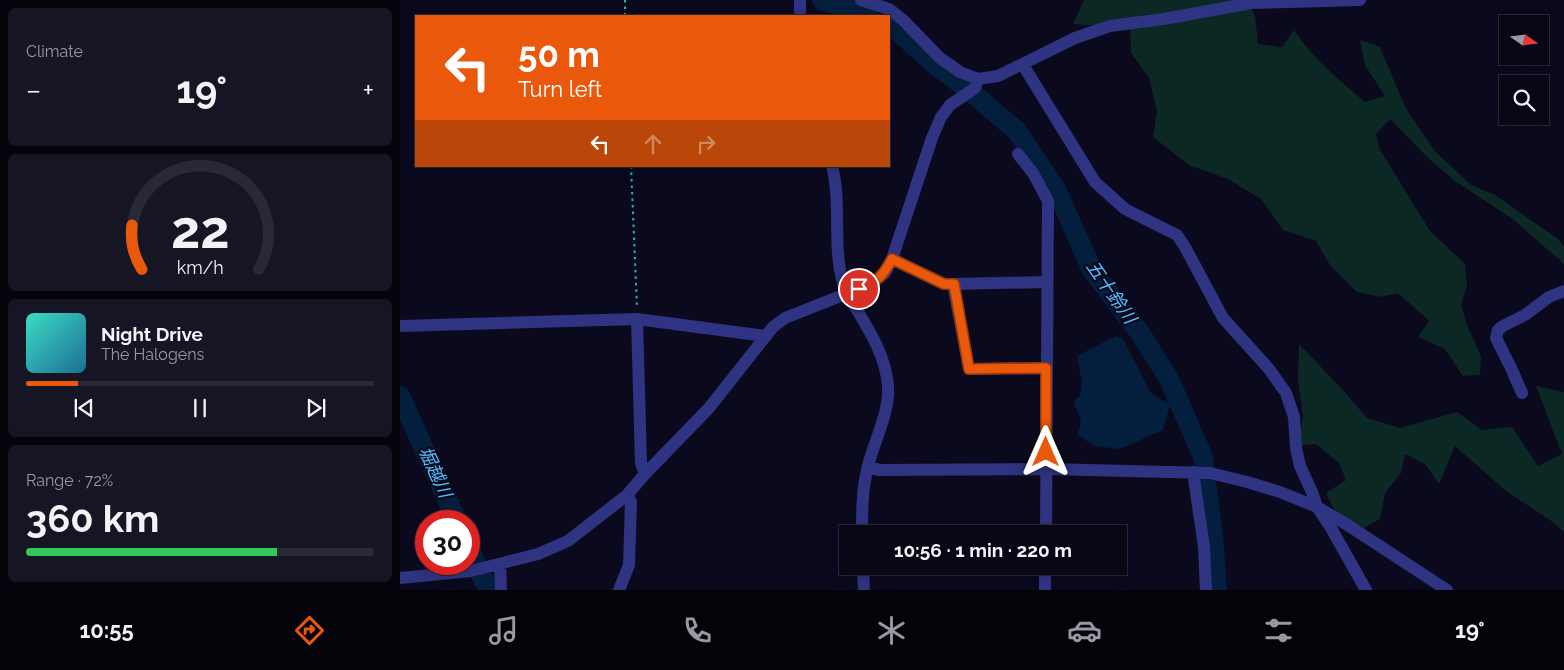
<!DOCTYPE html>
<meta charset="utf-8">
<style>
body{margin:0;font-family:Raleway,"Noto Sans JP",sans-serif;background:#161523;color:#f1f3f6;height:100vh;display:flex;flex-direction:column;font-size:19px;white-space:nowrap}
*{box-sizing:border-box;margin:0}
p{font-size:16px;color:#9899a1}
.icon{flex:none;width:28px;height:28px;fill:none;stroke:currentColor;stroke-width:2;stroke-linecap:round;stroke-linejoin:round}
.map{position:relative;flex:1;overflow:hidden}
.panel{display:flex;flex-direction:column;gap:8px;padding:8px;background:#04040c;width:400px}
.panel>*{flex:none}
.banner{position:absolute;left:15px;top:15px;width:475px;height:152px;border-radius:0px;box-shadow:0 2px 12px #0003,0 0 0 1px #292835;background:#ea580c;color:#fff;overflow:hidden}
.needle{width:32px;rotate:104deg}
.buttons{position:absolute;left:1099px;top:15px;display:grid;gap:10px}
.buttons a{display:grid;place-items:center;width:50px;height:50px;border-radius:0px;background:#080716;box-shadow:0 2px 12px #0003,0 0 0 1px #292835;font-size:25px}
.speed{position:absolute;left:15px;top:510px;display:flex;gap:10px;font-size:25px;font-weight:700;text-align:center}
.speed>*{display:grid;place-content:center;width:65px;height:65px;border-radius:50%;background:#080716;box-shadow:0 2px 12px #0003,0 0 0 1px #292835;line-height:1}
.speed .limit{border:8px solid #d22;background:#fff;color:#111}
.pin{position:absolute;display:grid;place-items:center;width:42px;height:42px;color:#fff;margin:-21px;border:2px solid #fff;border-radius:50%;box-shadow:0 1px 5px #0007}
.me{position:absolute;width:55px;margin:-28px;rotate:0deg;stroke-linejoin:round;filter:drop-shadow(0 0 4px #0008)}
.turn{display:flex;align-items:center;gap:18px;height:105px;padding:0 20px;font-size:22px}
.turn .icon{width:65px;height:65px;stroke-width:2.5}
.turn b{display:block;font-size:35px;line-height:42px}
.lanes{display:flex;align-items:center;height:48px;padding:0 20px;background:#0003;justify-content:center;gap:25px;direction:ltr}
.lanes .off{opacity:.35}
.big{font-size:38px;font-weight:700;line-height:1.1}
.panel .card{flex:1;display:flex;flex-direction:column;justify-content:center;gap:8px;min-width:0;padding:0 18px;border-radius:8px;background:#161523}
.panel .dial{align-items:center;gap:0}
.dial svg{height:130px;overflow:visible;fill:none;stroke:#292835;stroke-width:7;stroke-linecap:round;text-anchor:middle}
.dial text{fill:#f1f3f6;stroke:none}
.song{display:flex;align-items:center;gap:15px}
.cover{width:60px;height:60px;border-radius:8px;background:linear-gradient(135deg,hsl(170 70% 55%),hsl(200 70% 35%))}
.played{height:5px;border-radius:2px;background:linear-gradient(90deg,#ea580c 15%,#292835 15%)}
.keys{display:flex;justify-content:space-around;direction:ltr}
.heat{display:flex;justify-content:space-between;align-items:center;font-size:28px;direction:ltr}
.charge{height:8px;border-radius:4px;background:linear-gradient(90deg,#34c759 72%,#292835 0)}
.trip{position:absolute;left:439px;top:525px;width:288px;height:50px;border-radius:0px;background:#080716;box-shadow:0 2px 12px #0003,0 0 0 1px #292835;font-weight:700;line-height:50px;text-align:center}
.tab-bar{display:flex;height:80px;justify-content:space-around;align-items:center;background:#030309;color:#9899a1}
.tab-bar .icon{width:35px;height:35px}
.tab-bar .selected{color:#ea580c}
.tab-bar b{font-size:22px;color:#f1f3f6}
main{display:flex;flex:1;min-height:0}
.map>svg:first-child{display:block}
</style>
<main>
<section class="panel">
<div class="card"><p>Climate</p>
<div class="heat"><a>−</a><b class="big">19°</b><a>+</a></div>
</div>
<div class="card dial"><svg viewBox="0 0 100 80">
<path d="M14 69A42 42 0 1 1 86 69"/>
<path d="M14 69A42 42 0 0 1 8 42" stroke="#ea580c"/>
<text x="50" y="56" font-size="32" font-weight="700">22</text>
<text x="50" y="72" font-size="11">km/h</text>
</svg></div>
<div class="card">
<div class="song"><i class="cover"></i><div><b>Night Drive</b><p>The Halogens</p></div></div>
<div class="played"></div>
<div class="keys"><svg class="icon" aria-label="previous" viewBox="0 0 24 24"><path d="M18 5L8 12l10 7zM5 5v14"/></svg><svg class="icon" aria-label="pause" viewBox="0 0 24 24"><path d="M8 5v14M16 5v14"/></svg><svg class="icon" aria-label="next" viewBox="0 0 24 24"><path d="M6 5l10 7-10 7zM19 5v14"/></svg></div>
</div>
<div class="card"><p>Range · 72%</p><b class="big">360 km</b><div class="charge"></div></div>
</section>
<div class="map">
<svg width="1164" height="590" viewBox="0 0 1164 590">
<rect width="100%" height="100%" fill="#0b091e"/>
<path fill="#0c2824" d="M684,0H847L855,16L858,44L882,47L894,30C913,59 939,80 965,102L985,96L965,65L960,40L980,47L1006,109L1035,151L1071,185L1095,195L1158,239L1164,246V264L1114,220L1055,181L1027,157L990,119L976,134L979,148L1030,231L1065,264L1067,286L1061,305L1067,325L1081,356L1080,375L1063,376L1045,349L1018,337L1029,321L998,293L981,297L957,292L930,265L916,241L883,230L861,199L828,179L789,165L753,137L757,111L749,78L731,53L730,23L702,26L673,24Z
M899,344L941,388L967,418L1000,428L1057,412L1082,430L1112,427L1138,466L1162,454L1136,386L1164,392V532L1150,520L1106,491L1055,446L1039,484L1025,464L1005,454L1001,473L985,493L980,519L964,528L936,513L926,493L946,480L939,463L916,444L898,446L903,417L898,379Z"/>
<path fill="#041e3d" d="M716,336L723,339L751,393L770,405L763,430L720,449L694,446L677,434C684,422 680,416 674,405L676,399L680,396L682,382L677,356Z"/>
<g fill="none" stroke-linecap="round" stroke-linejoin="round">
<path stroke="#041e3d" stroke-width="20" d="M422,0L469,16
M489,25L494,28L538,67L566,88L617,131L657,191L692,270L740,333L769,379L803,457L813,537L817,590
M0,396L57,521
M69,547L76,564
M80,573L89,590"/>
<path stroke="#20b9a1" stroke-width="2" stroke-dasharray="2.5 4" stroke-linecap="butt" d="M225,0V16
M231,166L237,307"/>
<path stroke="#2f3482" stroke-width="12" d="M461,0L489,9L503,20L540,58L560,72L578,79L598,76L675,38L710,26L764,19L851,3L960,0
M400,16V0
M623,65L695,182L725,209L777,235L785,247L823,318L869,369L886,393L894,417L896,448L900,466L912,492L917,507L931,528L966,590
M618,154L633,173L648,201L646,534
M432,166C442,204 432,245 443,283C446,293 451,301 457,310C471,333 486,358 488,386C490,411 474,442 468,466C462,489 462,511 462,534
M492,259L544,284H553
M237,319L241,463L245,474
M0,326L237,319L365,336
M646,368L569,369L553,284L647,282
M1122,393L1112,370L1096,338L1098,330L1103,326L1125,315L1149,297L1164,291
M468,466L479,470L646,469L810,473L847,482L880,492L917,507L946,524L1047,590
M793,472L804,547L806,590
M100,564L101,590
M463,566L464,590
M0,578L71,571L138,554L168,541L227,495L245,474L309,408L373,327L385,318L471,284L485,273L492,259L532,138L541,117L550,105L575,88L578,79
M219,590L229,565L231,502L227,495
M645,590V566"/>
</g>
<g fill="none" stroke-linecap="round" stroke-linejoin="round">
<g stroke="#983908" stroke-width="12">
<path id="route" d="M459,289C477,282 483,276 492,259L544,284H554L569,369L646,368V452"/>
</g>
<use href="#route" stroke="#ea580c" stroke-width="9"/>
</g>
<g text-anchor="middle" stroke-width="5" stroke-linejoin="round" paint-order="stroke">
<g font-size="18" font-style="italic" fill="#54c1ff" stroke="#0b091e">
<text transform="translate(711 292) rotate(55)" y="6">五十鈴川</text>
<text transform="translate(35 472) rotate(65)" y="6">堀越川</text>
</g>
</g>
</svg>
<div class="buttons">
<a><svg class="needle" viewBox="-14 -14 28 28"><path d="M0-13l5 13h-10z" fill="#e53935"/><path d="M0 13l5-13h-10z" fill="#9899a1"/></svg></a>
<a><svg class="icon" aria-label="search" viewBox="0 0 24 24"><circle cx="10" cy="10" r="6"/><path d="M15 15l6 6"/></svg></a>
</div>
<div class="speed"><div class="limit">30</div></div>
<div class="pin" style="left:459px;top:289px;background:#d93025"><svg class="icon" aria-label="arrive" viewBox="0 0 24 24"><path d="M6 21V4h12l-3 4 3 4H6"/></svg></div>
<svg class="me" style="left:646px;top:452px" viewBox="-20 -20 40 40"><path d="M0-17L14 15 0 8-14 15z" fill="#ea580c" stroke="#fff" stroke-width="4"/></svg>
<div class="trip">10:56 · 1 min · 220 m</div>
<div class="banner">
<div class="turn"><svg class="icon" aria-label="left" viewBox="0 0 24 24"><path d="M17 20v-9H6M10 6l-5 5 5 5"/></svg><div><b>50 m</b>Turn left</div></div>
<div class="lanes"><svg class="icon" aria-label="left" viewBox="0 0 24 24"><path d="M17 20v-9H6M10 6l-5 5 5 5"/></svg><svg class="icon off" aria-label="ahead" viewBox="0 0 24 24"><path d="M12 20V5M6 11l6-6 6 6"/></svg><svg class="icon off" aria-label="right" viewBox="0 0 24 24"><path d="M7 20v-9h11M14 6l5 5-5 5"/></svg></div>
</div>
</div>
</main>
<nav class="tab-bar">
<b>10:55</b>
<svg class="icon selected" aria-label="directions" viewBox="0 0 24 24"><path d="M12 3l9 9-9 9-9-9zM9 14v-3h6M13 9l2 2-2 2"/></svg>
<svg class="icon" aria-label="music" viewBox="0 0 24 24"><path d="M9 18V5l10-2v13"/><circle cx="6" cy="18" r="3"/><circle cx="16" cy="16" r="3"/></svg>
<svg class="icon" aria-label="phone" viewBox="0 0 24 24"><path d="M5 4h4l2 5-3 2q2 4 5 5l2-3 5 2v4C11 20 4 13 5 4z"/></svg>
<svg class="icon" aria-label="climate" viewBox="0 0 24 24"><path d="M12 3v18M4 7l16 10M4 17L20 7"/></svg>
<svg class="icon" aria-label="car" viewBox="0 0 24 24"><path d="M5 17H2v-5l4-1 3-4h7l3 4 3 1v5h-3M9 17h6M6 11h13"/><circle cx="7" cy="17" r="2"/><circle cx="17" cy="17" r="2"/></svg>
<svg class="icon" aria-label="filters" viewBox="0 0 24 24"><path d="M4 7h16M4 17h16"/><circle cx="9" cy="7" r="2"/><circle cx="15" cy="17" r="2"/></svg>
<b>19°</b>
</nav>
